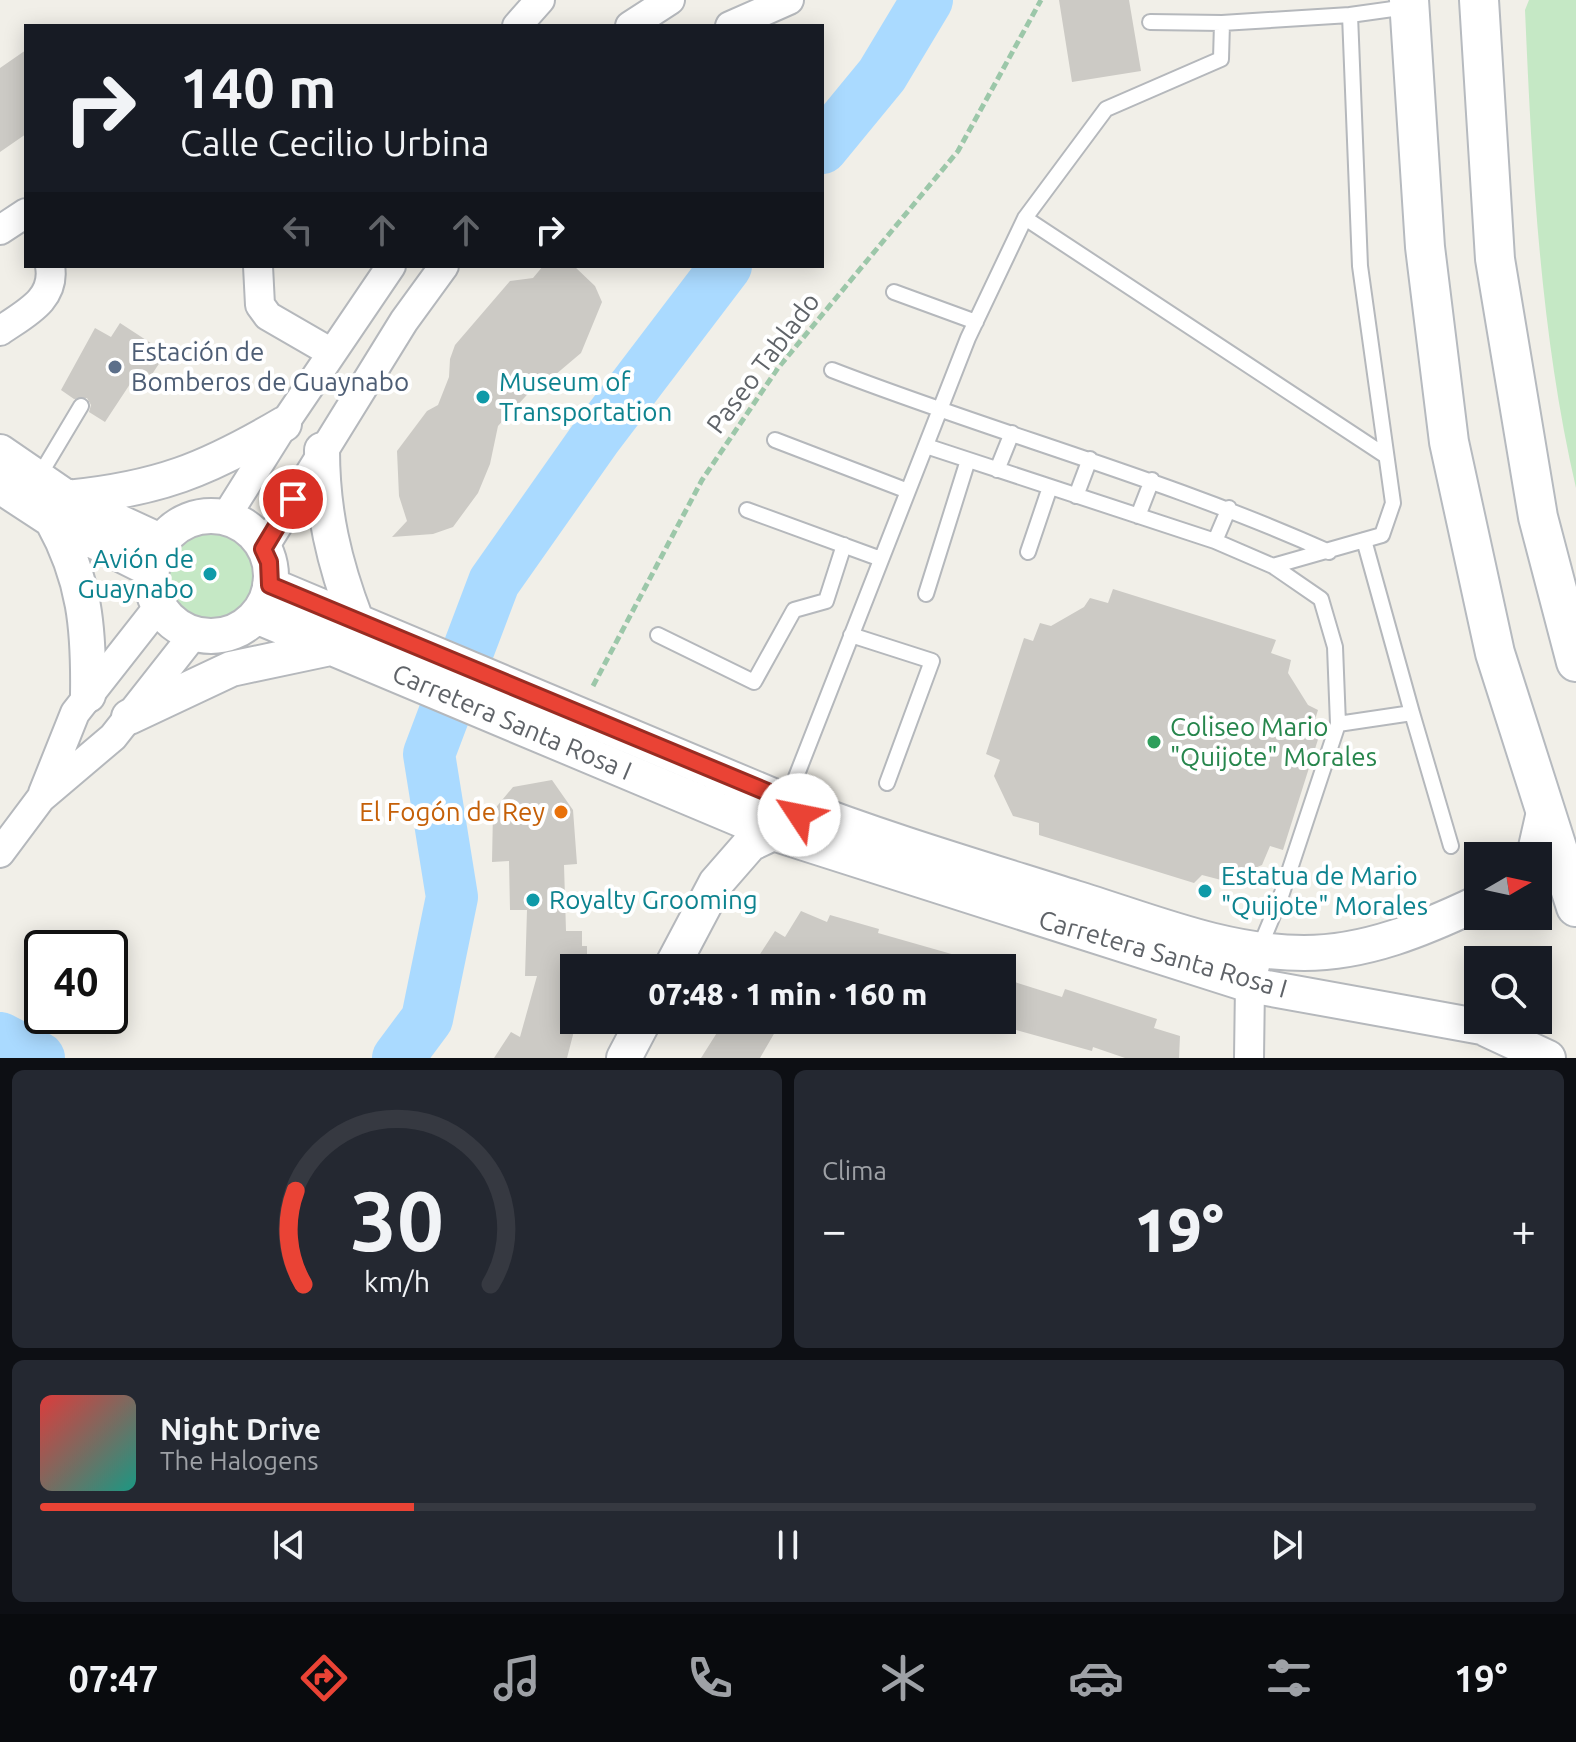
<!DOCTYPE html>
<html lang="es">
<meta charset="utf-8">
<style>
body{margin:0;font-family:Ubuntu,sans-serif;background:#242831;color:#f1f3f6;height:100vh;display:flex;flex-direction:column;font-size:30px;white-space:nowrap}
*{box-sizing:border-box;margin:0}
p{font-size:26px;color:#9ea1a6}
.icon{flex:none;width:44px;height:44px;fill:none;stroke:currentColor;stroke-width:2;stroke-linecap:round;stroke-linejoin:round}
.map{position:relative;height:1058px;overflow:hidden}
.sheet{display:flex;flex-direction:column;gap:12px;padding:12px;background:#0d0f14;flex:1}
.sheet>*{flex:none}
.top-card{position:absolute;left:24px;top:24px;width:800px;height:244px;border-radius:0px;box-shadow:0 4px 20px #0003;background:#171b24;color:#f1f3f6;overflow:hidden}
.needle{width:52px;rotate:81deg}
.fabs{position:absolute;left:1464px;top:842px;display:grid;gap:16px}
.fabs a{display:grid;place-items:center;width:88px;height:88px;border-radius:0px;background:#171b24;box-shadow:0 4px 20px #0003;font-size:40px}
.speed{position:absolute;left:24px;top:930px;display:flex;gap:16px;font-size:40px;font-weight:700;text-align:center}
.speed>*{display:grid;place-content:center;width:104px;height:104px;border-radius:50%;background:#171b24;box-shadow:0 4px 20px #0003;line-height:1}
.speed .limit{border:4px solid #111;border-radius:12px;background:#fff;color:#111}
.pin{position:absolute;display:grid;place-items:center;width:68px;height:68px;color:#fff;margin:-34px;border:4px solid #fff;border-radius:50%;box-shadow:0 2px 8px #0007}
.me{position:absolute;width:88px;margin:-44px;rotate:304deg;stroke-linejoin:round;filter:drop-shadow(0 0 6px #0008)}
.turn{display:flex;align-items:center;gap:28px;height:168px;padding:0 24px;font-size:36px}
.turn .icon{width:104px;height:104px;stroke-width:2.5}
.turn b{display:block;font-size:56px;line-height:68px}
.lanes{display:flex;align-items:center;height:76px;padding:0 24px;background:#0003;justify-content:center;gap:40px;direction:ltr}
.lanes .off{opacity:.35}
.big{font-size:60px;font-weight:800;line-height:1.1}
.sheet .tile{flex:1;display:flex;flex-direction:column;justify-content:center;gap:12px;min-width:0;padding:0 28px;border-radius:12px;background:#242831}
.sheet .dial{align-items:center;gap:0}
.dial svg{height:208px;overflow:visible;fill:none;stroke:#363941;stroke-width:7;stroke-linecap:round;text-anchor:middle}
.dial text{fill:#f1f3f6;stroke:none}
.song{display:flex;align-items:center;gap:24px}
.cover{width:96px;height:96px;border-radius:12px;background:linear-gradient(135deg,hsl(0 70% 55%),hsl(170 70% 35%))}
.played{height:8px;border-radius:4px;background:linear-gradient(90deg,#ea4335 25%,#363941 25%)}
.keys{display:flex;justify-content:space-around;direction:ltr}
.heat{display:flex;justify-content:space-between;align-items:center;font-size:44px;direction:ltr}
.sheet .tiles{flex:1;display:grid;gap:12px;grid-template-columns:1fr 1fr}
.tile:last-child{grid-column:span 2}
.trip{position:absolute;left:560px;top:954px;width:456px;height:80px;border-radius:0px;background:#171b24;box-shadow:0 4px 20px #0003;font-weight:800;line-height:80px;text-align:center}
.tabs{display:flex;height:128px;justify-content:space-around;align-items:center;background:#090b0e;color:#9ea1a6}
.tabs .icon{width:56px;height:56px}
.tabs .current{color:#ea4335}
.tabs b{font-size:36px;color:#f1f3f6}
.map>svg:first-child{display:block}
</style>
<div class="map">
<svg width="1576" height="1058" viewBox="0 0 1576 1058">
<rect width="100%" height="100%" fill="#f1efe8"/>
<path fill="#c5e8c5" d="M1529,0H1576V488C1540,332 1532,170 1525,10Z
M157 577a53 53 0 1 1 106 0a53 53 0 1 1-106 0Z"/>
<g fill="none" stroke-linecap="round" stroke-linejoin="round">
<path stroke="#aadaff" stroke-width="52" d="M822,148L882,75L927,0
M0,1038L39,1058
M398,1058L427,1019L452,897L429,754L494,582L596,437L726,266"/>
</g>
<path fill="#cccac5" d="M1059,0H1129L1141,71L1072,82Z
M26,50V134L0,152V68Z
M543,266H574L595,286L602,302L581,353L555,375L538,383L498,426L490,464L478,493L453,527L433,534L392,537L407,521L399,496L397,451L427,411L438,405L449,377L450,359L455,345L510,281L533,278Z
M120,323L166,353L143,388L132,381L105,422L89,412L91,405L87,398L74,399L61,390L95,328L111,337Z
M1113,589L1276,640L1271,653L1291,660L1288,673L1308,705L1318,710L1313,726L1321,730L1283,850L1270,846L1262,865L1225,881L1202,875L1194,883L1039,835V823L1013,816L994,776L1000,760L986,754L1024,638L1033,641L1040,623L1051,626L1084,607L1090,598L1108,603Z
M552,780L573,810L577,864L564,865L566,931H582V946H587V968H574V1031L567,1058H494L511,1032L520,1037L537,976H525L527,910H510L509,861L492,862L493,811L513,787Z
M801,911L827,922L830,915L879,929L878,933L983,963L982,968H751L775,931L785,937Z
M1002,978L1062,997L1065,989L1157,1019L1154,1028L1180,1036L1179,1058H1125L1093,1047L1092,1051L1002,1026Z
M725,1020H782L760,1058H701Z"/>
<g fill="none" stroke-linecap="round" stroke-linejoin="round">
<g stroke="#b5b8bc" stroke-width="18">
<path id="service" d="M1150,22L1222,23
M1025,218L1386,456
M894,292L976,322
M832,370C997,434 1167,479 1329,552
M775,440L908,491
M926,446L1215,541L1273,566L1321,599L1335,647L1338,724L1281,896L1259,949
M997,470L1012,433
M38,478L81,406
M1076,496L1090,459
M747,510L881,559
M1138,516L1152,480
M1364,540L1412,713
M1215,541L1229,508
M1028,552L1050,487
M1273,566L1382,535L1393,503L1360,266L1350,15L1407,7
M926,594L968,460
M658,635L754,682L794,610L826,601L844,545
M851,635L932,661L887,783
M1338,724L1412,713L1451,846
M787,800L968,338L1025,218L1106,109L1221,59L1222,23L1350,15"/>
</g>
<g stroke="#b5b8bc" stroke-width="32">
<path id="minor" d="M517,26L540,0
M630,26L670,0
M730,26L789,0
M0,230L26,213
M258,266L260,305L268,316L332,353
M0,331C24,314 56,300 50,266
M225,518L284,424L391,266
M263,549L404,321L444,266
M43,793L75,713L159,606
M0,853L41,798L113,737L194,634
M1249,1058L1250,985L1259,950"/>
</g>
<g stroke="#b5b8bc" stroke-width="38">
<path id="tertiary" d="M322,450C322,511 334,563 356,620
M0,452L67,498L162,542
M0,486L52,520L152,570
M67,498C158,489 206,470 284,424
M151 576a60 60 0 1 1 120 0a60 60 0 1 1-120 0Z
M52,520C85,579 89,629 88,695
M270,585L780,799
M256,616L773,833L1250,985L1482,1027L1548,1058
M129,717L231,669L330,648
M792,804C885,840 980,868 1075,898C1150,921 1225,953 1304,953C1366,953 1423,929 1478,903
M1534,856L1544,812
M671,968L716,883L750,844L773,833
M624,1058L644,1020"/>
</g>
<g stroke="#b6babf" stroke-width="42">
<path id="secondary" d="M1409,0L1425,247L1449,442L1495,653L1576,907
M1479,0L1495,259L1538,517L1576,662"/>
</g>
<path stroke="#9cc7a9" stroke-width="5" stroke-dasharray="8 4" stroke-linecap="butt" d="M593,686L702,480L778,368L958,151L1041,0"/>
<use href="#service" stroke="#fff" stroke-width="14"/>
<use href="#minor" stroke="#fff" stroke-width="28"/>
<use href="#tertiary" stroke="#fff" stroke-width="34"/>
<use href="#secondary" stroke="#fff" stroke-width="38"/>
</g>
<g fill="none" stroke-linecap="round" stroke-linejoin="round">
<g stroke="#982c22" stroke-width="20">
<path id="route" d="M293,499L263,549L269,562L270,585L789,801L799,815"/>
</g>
<use href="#route" stroke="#ea4335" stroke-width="14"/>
</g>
<circle fill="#5c6f8a" stroke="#fff" stroke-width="3" cx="115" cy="367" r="8"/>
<g fill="#0f9aa8" stroke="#fff" stroke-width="3">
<circle cx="483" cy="397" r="8"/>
<circle cx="210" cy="574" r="8"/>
<circle cx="1205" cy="891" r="8"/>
<circle cx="533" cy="900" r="8"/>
</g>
<circle fill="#2e9e5b" stroke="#fff" stroke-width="3" cx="1154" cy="742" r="8"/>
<circle fill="#e8710a" stroke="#fff" stroke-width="3" cx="561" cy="812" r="8"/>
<g text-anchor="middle" stroke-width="8" stroke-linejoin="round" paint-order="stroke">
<g font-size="26" fill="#4e5e75" stroke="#fff" text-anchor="start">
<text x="131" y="361">Estación de<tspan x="131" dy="30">Bomberos de Guaynabo</tspan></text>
</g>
<g font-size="26" fill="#5f6368" stroke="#fff">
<text transform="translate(763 363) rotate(-53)" y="9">Paseo Tablado</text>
<text transform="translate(512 722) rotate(23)" y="9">Carretera Santa Rosa I</text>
<text transform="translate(1163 954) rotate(16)" y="9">Carretera Santa Rosa I</text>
</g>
<g font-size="26" fill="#0d838f" stroke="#fff" text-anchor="start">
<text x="499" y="391">Museum of<tspan x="499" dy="30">Transportation</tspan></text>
<text x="194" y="568" text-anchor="end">Avión de<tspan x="194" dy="30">Guaynabo</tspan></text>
<text x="1221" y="885">Estatua de Mario<tspan x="1221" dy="30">"Quijote" Morales</tspan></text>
<text x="549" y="909">Royalty Grooming</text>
</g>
<g font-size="26" fill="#27864d" stroke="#fff" text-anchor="start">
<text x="1170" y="736">Coliseo Mario<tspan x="1170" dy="30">"Quijote" Morales</tspan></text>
</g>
<g font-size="26" fill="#c56008" stroke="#fff" text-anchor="end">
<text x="545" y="821">El Fogón de Rey</text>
</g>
</g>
</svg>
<div class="fabs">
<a><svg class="needle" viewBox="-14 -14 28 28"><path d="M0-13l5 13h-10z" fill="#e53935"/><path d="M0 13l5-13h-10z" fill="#9ea1a6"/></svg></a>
<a><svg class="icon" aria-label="search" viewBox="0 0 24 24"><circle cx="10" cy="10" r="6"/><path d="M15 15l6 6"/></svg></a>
</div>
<div class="speed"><div class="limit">40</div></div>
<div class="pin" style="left:293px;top:499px;background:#d93025"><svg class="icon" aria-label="arrive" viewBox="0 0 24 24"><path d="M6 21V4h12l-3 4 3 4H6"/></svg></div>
<svg class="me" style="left:799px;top:815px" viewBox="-20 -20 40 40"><circle r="19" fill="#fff"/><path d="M0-13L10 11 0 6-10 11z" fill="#ea4335"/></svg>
<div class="trip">07:48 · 1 min · 160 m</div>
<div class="top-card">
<div class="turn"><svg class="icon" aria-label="right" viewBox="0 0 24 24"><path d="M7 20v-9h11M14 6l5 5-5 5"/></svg><div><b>140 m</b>Calle Cecilio Urbina</div></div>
<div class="lanes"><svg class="icon off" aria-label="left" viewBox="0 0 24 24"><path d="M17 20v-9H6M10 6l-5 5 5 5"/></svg><svg class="icon off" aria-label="ahead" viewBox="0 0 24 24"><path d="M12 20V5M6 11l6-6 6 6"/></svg><svg class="icon off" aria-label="ahead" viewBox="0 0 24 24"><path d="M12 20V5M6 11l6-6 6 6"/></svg><svg class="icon" aria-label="right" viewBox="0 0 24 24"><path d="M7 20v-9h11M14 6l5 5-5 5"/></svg></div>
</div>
</div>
<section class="sheet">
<div class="tiles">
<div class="tile dial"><svg viewBox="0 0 100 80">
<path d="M14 69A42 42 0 1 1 86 69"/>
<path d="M14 69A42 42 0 0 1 11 33" stroke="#ea4335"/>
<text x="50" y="56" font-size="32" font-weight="700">30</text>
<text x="50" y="72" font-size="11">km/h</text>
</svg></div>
<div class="tile"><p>Clima</p>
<div class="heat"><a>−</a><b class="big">19°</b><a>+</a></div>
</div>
<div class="tile">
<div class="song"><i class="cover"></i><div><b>Night Drive</b><p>The Halogens</p></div></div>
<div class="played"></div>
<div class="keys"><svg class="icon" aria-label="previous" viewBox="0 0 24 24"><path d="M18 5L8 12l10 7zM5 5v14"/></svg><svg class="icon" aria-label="pause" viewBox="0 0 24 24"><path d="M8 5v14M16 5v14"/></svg><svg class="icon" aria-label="next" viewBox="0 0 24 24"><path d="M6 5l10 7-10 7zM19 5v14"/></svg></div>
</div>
</div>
</section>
<nav class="tabs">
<b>07:47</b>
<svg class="icon current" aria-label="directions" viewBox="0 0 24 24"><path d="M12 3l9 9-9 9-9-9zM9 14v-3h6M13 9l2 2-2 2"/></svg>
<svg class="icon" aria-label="music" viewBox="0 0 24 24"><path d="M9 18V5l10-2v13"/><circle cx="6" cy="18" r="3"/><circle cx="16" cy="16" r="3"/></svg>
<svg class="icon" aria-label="phone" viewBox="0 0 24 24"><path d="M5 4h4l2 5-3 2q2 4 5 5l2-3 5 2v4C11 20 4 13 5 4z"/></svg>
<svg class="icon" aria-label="climate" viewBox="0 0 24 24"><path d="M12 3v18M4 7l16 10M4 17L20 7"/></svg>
<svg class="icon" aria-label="car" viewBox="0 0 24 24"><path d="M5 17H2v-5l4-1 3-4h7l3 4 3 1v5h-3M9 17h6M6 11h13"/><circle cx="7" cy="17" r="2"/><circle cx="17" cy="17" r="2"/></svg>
<svg class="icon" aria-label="filters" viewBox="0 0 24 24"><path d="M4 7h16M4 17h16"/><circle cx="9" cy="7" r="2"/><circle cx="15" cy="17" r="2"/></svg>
<b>19°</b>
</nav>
